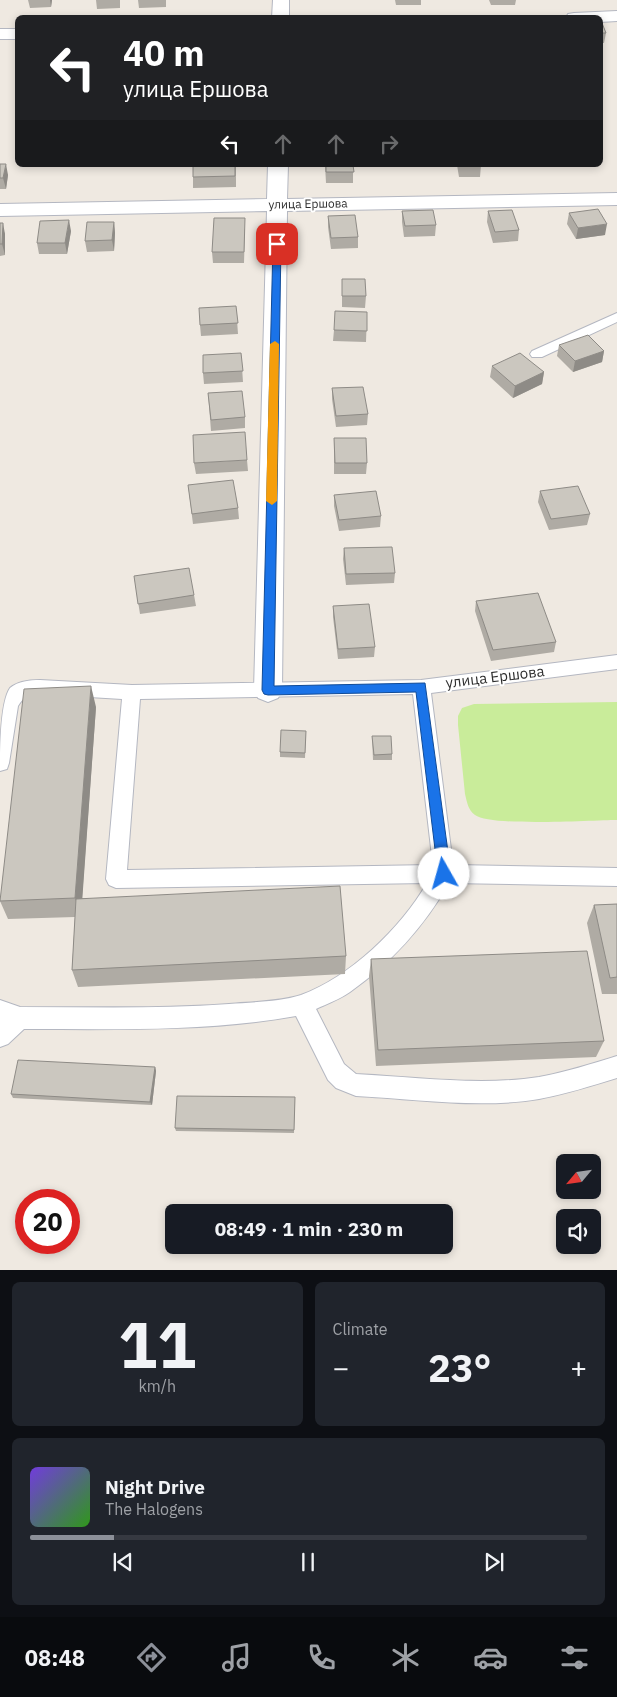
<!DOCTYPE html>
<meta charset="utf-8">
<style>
body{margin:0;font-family:"IBM Plex Sans",sans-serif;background:#20242c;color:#f1f3f6;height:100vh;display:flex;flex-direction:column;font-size:19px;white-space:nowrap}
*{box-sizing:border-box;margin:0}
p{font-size:16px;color:#9ea1a6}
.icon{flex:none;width:28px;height:28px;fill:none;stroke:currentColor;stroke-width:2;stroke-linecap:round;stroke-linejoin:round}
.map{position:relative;height:1270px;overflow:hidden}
.sheet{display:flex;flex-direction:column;gap:12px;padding:12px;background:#0d0f14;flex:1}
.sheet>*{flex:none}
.banner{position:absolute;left:15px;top:15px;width:588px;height:152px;border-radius:8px;box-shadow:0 2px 8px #0003;background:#202124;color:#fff;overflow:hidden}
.needle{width:32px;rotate:241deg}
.fabs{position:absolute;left:556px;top:1154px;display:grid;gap:10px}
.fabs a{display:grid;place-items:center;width:45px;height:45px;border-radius:8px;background:#171b24;box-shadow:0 2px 8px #0003;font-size:25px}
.speed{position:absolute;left:15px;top:1189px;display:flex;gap:10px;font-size:25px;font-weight:700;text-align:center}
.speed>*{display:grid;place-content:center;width:65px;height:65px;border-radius:50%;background:#171b24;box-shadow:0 2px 8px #0003;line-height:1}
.speed .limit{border:8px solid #d22;background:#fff;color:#111}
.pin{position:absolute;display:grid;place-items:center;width:42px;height:42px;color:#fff;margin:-21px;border-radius:10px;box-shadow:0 2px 8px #0006}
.me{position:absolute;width:55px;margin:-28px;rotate:353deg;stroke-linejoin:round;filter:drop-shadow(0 0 4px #0008)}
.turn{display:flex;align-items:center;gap:18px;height:105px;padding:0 25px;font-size:22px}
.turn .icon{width:65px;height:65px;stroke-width:2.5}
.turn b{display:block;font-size:35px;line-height:42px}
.lanes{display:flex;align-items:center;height:48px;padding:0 25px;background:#0003;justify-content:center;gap:25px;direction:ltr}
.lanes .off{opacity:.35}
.big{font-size:38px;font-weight:700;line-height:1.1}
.sheet .widget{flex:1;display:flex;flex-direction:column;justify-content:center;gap:8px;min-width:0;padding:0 18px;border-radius:8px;background:#20242c}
.sheet .dial{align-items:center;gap:0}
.dial b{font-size:65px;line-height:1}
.song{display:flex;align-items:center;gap:15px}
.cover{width:60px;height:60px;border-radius:8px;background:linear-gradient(135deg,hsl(260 70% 55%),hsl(110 70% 35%))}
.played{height:5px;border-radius:2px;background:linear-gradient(90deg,#8c9099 15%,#363941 15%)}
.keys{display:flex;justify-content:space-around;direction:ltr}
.heat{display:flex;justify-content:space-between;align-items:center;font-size:28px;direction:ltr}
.sheet .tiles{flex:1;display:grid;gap:12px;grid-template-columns:1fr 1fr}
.widget:last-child{grid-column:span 2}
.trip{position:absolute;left:165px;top:1204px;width:288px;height:50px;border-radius:8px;background:#171b24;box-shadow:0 2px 8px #0003;font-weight:700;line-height:50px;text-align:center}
.dock{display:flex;height:80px;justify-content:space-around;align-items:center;background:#090b0e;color:#9ea1a6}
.dock .icon{width:35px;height:35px}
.dock .selected{color:#8c9099}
.dock b{font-size:22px;color:#f1f3f6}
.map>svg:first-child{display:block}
</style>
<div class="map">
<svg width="617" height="1270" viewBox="0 0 617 1270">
<rect width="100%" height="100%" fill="#efe9e1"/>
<path fill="#c9ec9a" d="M617,702V820C592,820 491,827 475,815C468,810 467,802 465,794L458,725V716L462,708L474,704Z"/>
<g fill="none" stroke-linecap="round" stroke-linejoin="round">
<g stroke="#b4b7c1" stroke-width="2">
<path id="lane" d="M617,313V322L542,357H532L530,354L532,351Z
M617,655V669L431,693L453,865L617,868V886L449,883C423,928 392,962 350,992C340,999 327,1004 316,1009L344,1064L356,1074C416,1077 480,1086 539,1077C566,1072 591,1064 617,1056V1078C591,1086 566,1094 539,1099C480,1109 416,1099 356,1096L336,1088L328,1080L296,1016C206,1032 115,1029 24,1029L8,1044L0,1047V1000L20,1007C90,1007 160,1009 229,1004C252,1002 279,1002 301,995C350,977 401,928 427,883L116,888L109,885L106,879L122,699L40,694C29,695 24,696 18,706L9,763L7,769L0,771C0,750 0,702 10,688C18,681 30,680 40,680L132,685L421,680ZM413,694L433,865L127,870L140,699Z"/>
</g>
<g stroke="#b4b7c1" stroke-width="2">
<path id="street" d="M273,0H289V18H272Z
M617,11V21L600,22V18H566L568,14L574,13Z
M0,29H18V39H0Z
M268,165H288L287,199L617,193V205L287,211L282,690L278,698L268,702L258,698L254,690L267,211L0,216V204L267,199Z"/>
</g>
<use href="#lane" fill="#fff" fill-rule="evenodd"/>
<use href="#street" fill="#fff" fill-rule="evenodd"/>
</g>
<path fill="#afaba4" d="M28,0H52L51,7L30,8Z
M96,0H120V8L97,9Z
M138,0H166V7L139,8Z
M395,0H421V5H396Z
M489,0H516L515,5H491Z
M600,18L606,33L604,43H600Z
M0,164L8,175L6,189H0Z
M236,165V187L193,188V177Z
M325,165H353V183H326Z
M457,165H481L480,177H459Z
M402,211L436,225L435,236L404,237L402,222Z
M488,211L519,230L518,241L493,243L487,222Z
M569,213L605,235L576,239L567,224Z
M328,216L358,237V248L331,249L328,227Z
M114,222L115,233L114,251L87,252L85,241Z
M0,223L5,234V255L0,256Z
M245,229L244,263H213L212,252Z
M71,231L67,254H39L37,243Z
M342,279L366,296L365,308L342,307Z
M236,306L238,334L201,336L200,325Z
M367,312L366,342L333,341L334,330Z
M559,345L604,351L602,362L573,372L557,356Z
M241,353L243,382L204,384L203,373Z
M492,366L544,372L542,384L513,398L490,377Z
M332,388L368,414L367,425L336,427L332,399Z
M208,393L245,417V428L211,431Z
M334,438L367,463L366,474H334Z
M247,460L248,471L196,474L194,463Z
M188,485L238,508L239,519L193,524Z
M540,491L590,514L587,525L549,530L538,502Z
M334,495L381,516L380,527L339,531L334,506Z
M344,548L395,573L394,583L346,585L343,559Z
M134,576L194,595L196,606L140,614Z
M476,601L556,642L554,652L491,661L475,611Z
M333,606L375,647L374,657L338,659L333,617Z
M96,707L82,898L346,956L345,974L78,987L72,970L75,917L8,919L0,901Z
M306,731L305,758L280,757V752Z
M372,736L392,754V760H373Z
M617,904V994H602L587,923L594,905Z
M371,959L604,1041L596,1057L376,1066L369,976Z
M155,1067L156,1071L152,1105L13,1098L11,1094Z
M295,1097L294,1133L176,1131L175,1128Z"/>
<path fill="#8e8b86" d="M50,0H52L51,7Z
M6,164L8,175L6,189L3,178Z
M69,220L71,231L67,254L65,243Z
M114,222L115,233L114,251L112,240Z
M3,223L5,234V255L2,244Z
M607,224L605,235L576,239L578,228Z
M604,351L602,362L573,372L575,361Z
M544,372L542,384L513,398L515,386Z
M91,686L96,707L81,917L75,898Z
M155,1067L156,1071L152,1105L150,1102Z"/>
<path fill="#cbc7bf" stroke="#8e8b86" d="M600,18L606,33H600Z
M0,164H6L3,178H0Z
M193,165H235V176L193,177Z
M326,165H353L354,172H326Z
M460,165H481V166H460Z
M598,209L607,224L578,228L569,213Z
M433,210L436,225L405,226L402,211Z
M512,210L519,230L495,232L488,211Z
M355,215L358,237L331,238L328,216Z
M214,218H245L244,252H212Z
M69,220L65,243H37L40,221Z
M87,222H114L112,240L85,241Z
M0,223H3L2,244H0Z
M342,279H365L366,296H342Z
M236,306L238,323L200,325L199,308Z
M335,311L367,312V331L334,330Z
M588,335L604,351L575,361L559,345Z
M241,353L243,371L203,373V355Z
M520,353L544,372L515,386L492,366Z
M363,387L368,414L336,416L332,388Z
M242,391L245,417L211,420L208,393Z
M245,432L247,460L194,463L193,435Z
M334,438H366L367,463H335Z
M233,480L238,508L192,514L188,485Z
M578,486L590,514L551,519L540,491Z
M376,491L381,516L339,520L334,495Z
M392,547L395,573L346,574L344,548Z
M189,568L194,595L138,604L134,576Z
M538,593L556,642L493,650L476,601Z
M369,604L375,647L338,649L333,606Z
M91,686L75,898L0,901L24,689Z
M281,730L306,731L305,753L280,752Z
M372,736H391L392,754L374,755Z
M340,886L346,956L72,970L76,899Z
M617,904V977L610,978L594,905Z
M587,951L604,1041L378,1050L371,959Z
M18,1060L155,1067L150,1102L11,1094Z
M177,1096L295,1097L294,1130L175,1128Z"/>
<path fill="#1a73e8" stroke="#114b97" d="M277,241L281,244L274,686L425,683L451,874L449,878L444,880L440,878L438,874L416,692L268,695L264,694L262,690L273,244Z"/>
<path fill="#f59e0b" d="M275,341L279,344L277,501L272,505L266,501L270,344Z"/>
<g text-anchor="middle" stroke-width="4" stroke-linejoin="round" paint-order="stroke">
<g font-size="12" fill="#2e2e2e" stroke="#fff">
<text transform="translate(308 204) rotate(-1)" y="4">улица Ершова</text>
</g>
<g font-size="15" fill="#2e2e2e" stroke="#fff">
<text transform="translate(495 677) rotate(-7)" y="5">улица Ершова</text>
</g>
</g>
</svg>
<div class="fabs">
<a><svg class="needle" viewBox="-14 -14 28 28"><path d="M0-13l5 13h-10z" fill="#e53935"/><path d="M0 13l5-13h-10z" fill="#9ea1a6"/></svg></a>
<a><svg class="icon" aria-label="sound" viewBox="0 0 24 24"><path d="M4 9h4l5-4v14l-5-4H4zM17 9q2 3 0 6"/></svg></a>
</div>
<div class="speed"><div class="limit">20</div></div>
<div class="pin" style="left:277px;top:244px;background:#d93025"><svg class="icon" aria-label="arrive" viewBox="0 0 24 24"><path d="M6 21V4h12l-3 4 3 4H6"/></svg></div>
<svg class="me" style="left:444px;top:874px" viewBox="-20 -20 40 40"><circle r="19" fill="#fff"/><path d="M0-13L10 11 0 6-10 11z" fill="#1a73e8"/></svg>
<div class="trip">08:49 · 1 min · 230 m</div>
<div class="banner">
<div class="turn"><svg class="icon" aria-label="left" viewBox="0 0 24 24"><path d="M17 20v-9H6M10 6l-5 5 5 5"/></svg><div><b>40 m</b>улица Ершова</div></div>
<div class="lanes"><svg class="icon" aria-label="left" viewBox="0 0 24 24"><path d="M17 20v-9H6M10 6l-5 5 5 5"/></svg><svg class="icon off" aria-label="ahead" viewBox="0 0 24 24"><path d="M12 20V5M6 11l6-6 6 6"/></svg><svg class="icon off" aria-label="ahead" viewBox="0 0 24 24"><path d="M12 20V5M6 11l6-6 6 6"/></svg><svg class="icon off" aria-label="right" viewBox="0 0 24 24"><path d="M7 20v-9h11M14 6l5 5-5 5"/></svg></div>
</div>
</div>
<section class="sheet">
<div class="tiles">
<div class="widget dial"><b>11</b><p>km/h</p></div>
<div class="widget"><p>Climate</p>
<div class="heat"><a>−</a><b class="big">23°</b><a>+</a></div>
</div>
<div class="widget">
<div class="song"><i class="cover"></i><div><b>Night Drive</b><p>The Halogens</p></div></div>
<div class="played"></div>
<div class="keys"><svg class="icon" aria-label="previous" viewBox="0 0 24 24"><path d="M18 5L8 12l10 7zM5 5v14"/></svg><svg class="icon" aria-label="pause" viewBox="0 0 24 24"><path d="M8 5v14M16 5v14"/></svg><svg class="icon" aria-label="next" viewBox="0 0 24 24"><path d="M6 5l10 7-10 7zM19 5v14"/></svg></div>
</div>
</div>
</section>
<nav class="dock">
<b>08:48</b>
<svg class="icon selected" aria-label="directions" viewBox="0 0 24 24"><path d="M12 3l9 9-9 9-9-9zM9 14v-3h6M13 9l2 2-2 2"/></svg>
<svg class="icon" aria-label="music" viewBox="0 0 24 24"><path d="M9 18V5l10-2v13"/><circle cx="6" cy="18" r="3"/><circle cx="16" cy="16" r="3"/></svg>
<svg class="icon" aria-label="phone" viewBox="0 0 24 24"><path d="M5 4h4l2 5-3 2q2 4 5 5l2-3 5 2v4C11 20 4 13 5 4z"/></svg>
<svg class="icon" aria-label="climate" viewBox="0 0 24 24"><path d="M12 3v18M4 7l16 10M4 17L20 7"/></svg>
<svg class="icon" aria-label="car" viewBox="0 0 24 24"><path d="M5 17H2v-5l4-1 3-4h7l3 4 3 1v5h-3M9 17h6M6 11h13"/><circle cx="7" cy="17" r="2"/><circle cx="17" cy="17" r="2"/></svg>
<svg class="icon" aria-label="filters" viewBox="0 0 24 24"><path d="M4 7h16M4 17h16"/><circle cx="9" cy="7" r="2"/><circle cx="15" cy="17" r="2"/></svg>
</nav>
